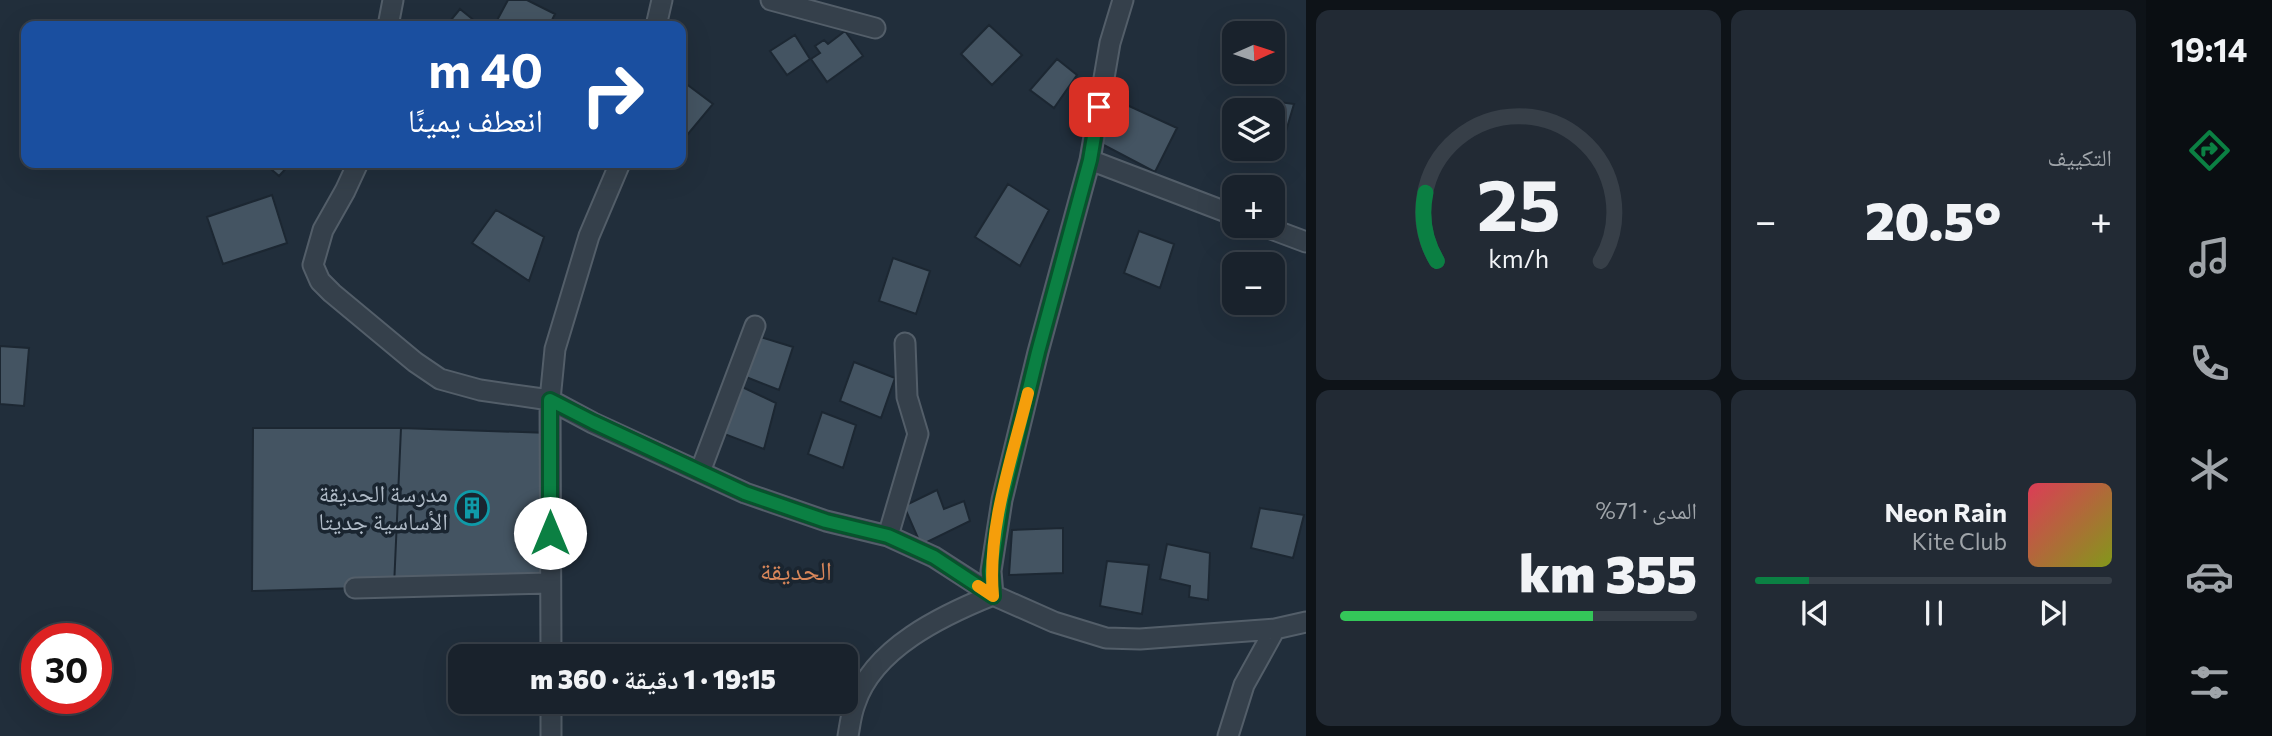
<!DOCTYPE html>
<html lang="ar">
<meta charset="utf-8">
<style>
body{margin:0;font-family:Commissioner,"Noto Naskh Arabic",sans-serif;background:#222a34;color:#f1f3f6;direction:rtl;height:100vh;display:flex;flex-direction:column;font-size:26px;white-space:nowrap}
*{box-sizing:border-box;margin:0}
p{font-size:23px;color:#9fa4a9}
.icon{flex:none;width:38px;height:38px;fill:none;stroke:currentColor;stroke-width:2;stroke-linecap:round;stroke-linejoin:round}
.map{position:relative;flex:1;overflow:hidden;direction:ltr}
.side{display:flex;flex-direction:column;gap:10px;padding:10px;background:#0e1318;width:840px}
.side>*{flex:none}
.guide{position:absolute;left:21px;top:21px;width:665px;height:147px;border-radius:14px;box-shadow:0 7px 28px #0002,0 0 0 2px #373f48;direction:rtl;background:#1a4fa0;color:#fff;overflow:hidden}
.needle{width:46px;rotate:87deg}
.tools{position:absolute;left:1222px;top:21px;display:grid;gap:14px}
.tools a{display:grid;place-items:center;width:63px;height:63px;border-radius:14px;background:#19222c;box-shadow:0 7px 28px #0002,0 0 0 2px #373f48;font-size:35px}
.speed{position:absolute;left:21px;top:623px;display:flex;gap:14px;font-size:35px;font-weight:700;text-align:center}
.speed>*{display:grid;place-content:center;width:91px;height:91px;border-radius:50%;background:#19222c;box-shadow:0 7px 28px #0002,0 0 0 2px #373f48;line-height:1}
.speed .limit{border:10px solid #d22;background:#fff;color:#111}
.pin{position:absolute;display:grid;place-items:center;width:60px;height:60px;color:#fff;margin:-30px;border-radius:14px;box-shadow:0 4px 10px #0006}
.me{position:absolute;width:77px;margin:-38px;rotate:0deg;stroke-linejoin:round;filter:drop-shadow(0 0 5px #0008)}
.turn{display:flex;align-items:center;gap:24px;height:147px;padding:0 28px;font-size:32px}
.turn .icon{width:91px;height:91px;stroke-width:2.5}
.turn b{display:block;font-size:49px;line-height:60px}
.big{font-size:52px;font-weight:800;line-height:1.1}
.side .tile{flex:1;display:flex;flex-direction:column;justify-content:center;gap:10px;min-width:0;padding:0 24px;border-radius:14px;background:#222a34}
.side .dial{align-items:center;gap:0}
.dial svg{height:182px;overflow:visible;fill:none;stroke:#373f48;stroke-width:7;stroke-linecap:round;text-anchor:middle}
.dial text{fill:#f1f3f6;stroke:none}
.song{display:flex;align-items:center;gap:21px}
.cover{width:84px;height:84px;border-radius:10px;background:linear-gradient(135deg,hsl(350 70% 55%),hsl(70 70% 35%))}
.played{height:7px;border-radius:4px;background:linear-gradient(90deg,#0b8043 15%,#373f48 15%)}
.keys{display:flex;justify-content:space-around;direction:ltr}
.heat{display:flex;justify-content:space-between;align-items:center;font-size:38px;direction:ltr}
.charge{height:10px;border-radius:5px;background:linear-gradient(90deg,#34c759 71%,#373f48 0)}
.side .tiles{flex:1;display:grid;gap:10px;grid-template-columns:repeat(2,1fr)}
.trip{position:absolute;left:448px;top:644px;width:410px;height:70px;border-radius:14px;background:#19222c;box-shadow:0 7px 28px #0002,0 0 0 2px #373f48;font-weight:800;line-height:70px;text-align:center;direction:rtl}
main{display:flex;flex:1;min-height:0}
.dock{display:flex;flex-direction:column;width:126px;justify-content:space-around;align-items:center;background:#0a0e12;color:#9fa4a9}
.dock .icon{width:49px;height:49px}
.dock .active{color:#0b8043}
.dock b{font-size:32px;color:#f1f3f6}
.map>svg:first-child{display:block}
</style>
<main>
<nav class="dock">
<b>19:14</b>
<svg class="icon active" aria-label="directions" viewBox="0 0 24 24"><path d="M12 3l9 9-9 9-9-9zM9 14v-3h6M13 9l2 2-2 2"/></svg>
<svg class="icon" aria-label="music" viewBox="0 0 24 24"><path d="M9 18V5l10-2v13"/><circle cx="6" cy="18" r="3"/><circle cx="16" cy="16" r="3"/></svg>
<svg class="icon" aria-label="phone" viewBox="0 0 24 24"><path d="M5 4h4l2 5-3 2q2 4 5 5l2-3 5 2v4C11 20 4 13 5 4z"/></svg>
<svg class="icon" aria-label="climate" viewBox="0 0 24 24"><path d="M12 3v18M4 7l16 10M4 17L20 7"/></svg>
<svg class="icon" aria-label="car" viewBox="0 0 24 24"><path d="M5 17H2v-5l4-1 3-4h7l3 4 3 1v5h-3M9 17h6M6 11h13"/><circle cx="7" cy="17" r="2"/><circle cx="17" cy="17" r="2"/></svg>
<svg class="icon" aria-label="filters" viewBox="0 0 24 24"><path d="M4 7h16M4 17h16"/><circle cx="9" cy="7" r="2"/><circle cx="15" cy="17" r="2"/></svg>
</nav>
<section class="side">
<div class="tiles">
<div class="tile"><p>التكييف</p>
<div class="heat"><a>−</a><b class="big">20.5°</b><a>+</a></div>
</div>
<div class="tile dial"><svg viewBox="0 0 100 80">
<path d="M14 69A42 42 0 1 1 86 69"/>
<path d="M14 69A42 42 0 0 1 9 39" stroke="#0b8043"/>
<text x="50" y="56" font-size="32" font-weight="700">25</text>
<text x="50" y="72" font-size="11">km/h</text>
</svg></div>
<div class="tile">
<div class="song"><i class="cover"></i><div><b>Neon Rain</b><p>Kite Club</p></div></div>
<div class="played"></div>
<div class="keys"><svg class="icon" aria-label="previous" viewBox="0 0 24 24"><path d="M18 5L8 12l10 7zM5 5v14"/></svg><svg class="icon" aria-label="pause" viewBox="0 0 24 24"><path d="M8 5v14M16 5v14"/></svg><svg class="icon" aria-label="next" viewBox="0 0 24 24"><path d="M6 5l10 7-10 7zM19 5v14"/></svg></div>
</div>
<div class="tile"><p>المدى · 71%</p><b class="big">355 km</b><div class="charge"></div></div>
</div>
</section>
<div class="map">
<svg width="1306" height="736" viewBox="0 0 1306 736">
<rect width="100%" height="100%" fill="#212e3b"/>
<path fill="#445462" stroke="#1c2732" stroke-width="2" d="M508,0H527L555,14L549,26H494Z
M460,9L481,26H446Z
M989,25L1022,55L992,85L961,54Z
M845,31L863,56L827,82L811,59L820,53L815,46L824,40L828,44Z
M795,35L810,59L787,75L770,51Z
M1057,59L1077,75L1054,108L1030,90Z
M681,80L713,104L683,140L681,138Z
M1249,98L1294,104L1281,148L1272,146V110H1246Z
M1116,100L1177,128L1155,172L1098,142Z
M264,163H291L279,176Z
M1008,184L1049,210L1020,266L975,237Z
M272,195L287,243L223,264L207,217Z
M496,210L544,237L529,281L472,243Z
M1139,231L1174,244L1160,288L1124,273Z
M893,258L930,271L916,314L879,301Z
M757,336L793,347L779,390L741,375Z
M0,346L29,348L24,406L0,404Z
M854,362L895,378L881,418L840,401Z
M738,385L776,403L764,449L719,432Z
M822,412L856,425L843,468L808,454Z
M253,428H401L394,587L252,591Z
M401,428L550,433L542,583L394,587Z
M937,490L944,509L964,501L970,521L921,545L904,506Z
M1260,508L1304,515L1293,558L1251,548Z
M1063,528V573L1009,575L1012,530Z
M1167,544L1210,553L1208,600L1189,597L1190,586L1160,579Z
M1107,561L1149,565L1142,614L1100,606Z"/>
<g fill="none" stroke-linecap="round" stroke-linejoin="round">
<g stroke="#535e69" stroke-width="23">
<path id="street" d="M771,0L875,28
M388,26L393,0
M656,26L662,0
M1090,160L1234,215
M358,163L345,191L323,230L313,265L320,281L332,293L415,362L440,379L480,390L550,400L593,423L745,493L826,521L888,536L934,557L993,595L1054,622L1106,638L1140,639L1275,629L1306,622
M1263,226L1306,242
M700,472L755,326
M888,536L918,434L907,397L905,343
M355,588L550,583
M551,656L550,400L555,349L589,236L620,163
M551,702V736
M848,736C850,725 851,714 855,704C873,648 943,615 993,595L991,571L1002,500L1038,352L1090,160L1110,43L1123,0
M1228,736L1244,685L1275,629"/>
</g>
<use href="#street" stroke="#35404b" stroke-width="19"/>
</g>
<g fill="none" stroke-linecap="round" stroke-linejoin="round">
<g stroke="#07532c" stroke-width="18">
<path id="route" d="M550,533V400L593,422L745,493L826,521L888,536L934,557L993,596L991,571L1002,500L1038,352L1090,160L1099,107"/>
</g>
<use href="#route" stroke="#0b8043" stroke-width="12"/>
<path stroke="#f59e0b" stroke-width="12" d="M978,586L993,596C987,528 1012,458 1028,393"/>
</g>
<defs>
<g id="building-ring" transform="scale(1.75)"><circle r="9.5" fill="#1a2530" stroke="#0f9aa8" stroke-width="1.5"/><path d="M-4-6H4V6H1V3H-1V6H-4ZM-2.5-4.3h1.7v1.8h-1.7ZM.8-4.3h1.7v1.8H.8ZM-2.5-1h1.7V.8h-1.7ZM.8-1h1.7V.8H.8Z" fill="#0f9aa8"/></g>
</defs>
<g fill-rule="evenodd">
<use href="#building-ring" x="472" y="508"/>
</g>
<g text-anchor="middle" stroke-width="7" stroke-linejoin="round" paint-order="stroke">
<g font-size="24" fill="#b0bbc7" stroke="#1a2530" text-anchor="end">
<text x="448" y="502">مدرسة الحديقة<tspan x="448" dy="28">الأساسية جديتا</tspan></text>
</g>
<g font-size="26" fill="#d8865a" stroke="#1a2530">
<text x="796" y="580">الحديقة</text>
</g>
</g>
</svg>
<div class="tools">
<a><svg class="needle" viewBox="-14 -14 28 28"><path d="M0-13l5 13h-10z" fill="#e53935"/><path d="M0 13l5-13h-10z" fill="#9fa4a9"/></svg></a>
<a><svg class="icon" aria-label="layers" viewBox="0 0 24 24"><path d="M12 4l9 5-9 5-9-5zM3 14l9 5 9-5"/></svg></a>
<a>+</a>
<a>−</a>
</div>
<div class="speed"><div class="limit">30</div></div>
<div class="pin" style="left:1099px;top:107px;background:#d93025"><svg class="icon" aria-label="arrive" viewBox="0 0 24 24"><path d="M6 21V4h12l-3 4 3 4H6"/></svg></div>
<svg class="me" style="left:550px;top:533px" viewBox="-20 -20 40 40"><circle r="19" fill="#fff"/><path d="M0-13L10 11 0 6-10 11z" fill="#0b8043"/></svg>
<div class="trip">19:15 · 1 دقيقة · 360 m</div>
<div class="guide">
<div class="turn"><svg class="icon" aria-label="right" viewBox="0 0 24 24"><path d="M7 20v-9h11M14 6l5 5-5 5"/></svg><div><b>40 m</b>انعطف يمينًا</div></div>
</div>
</div>
</main>
